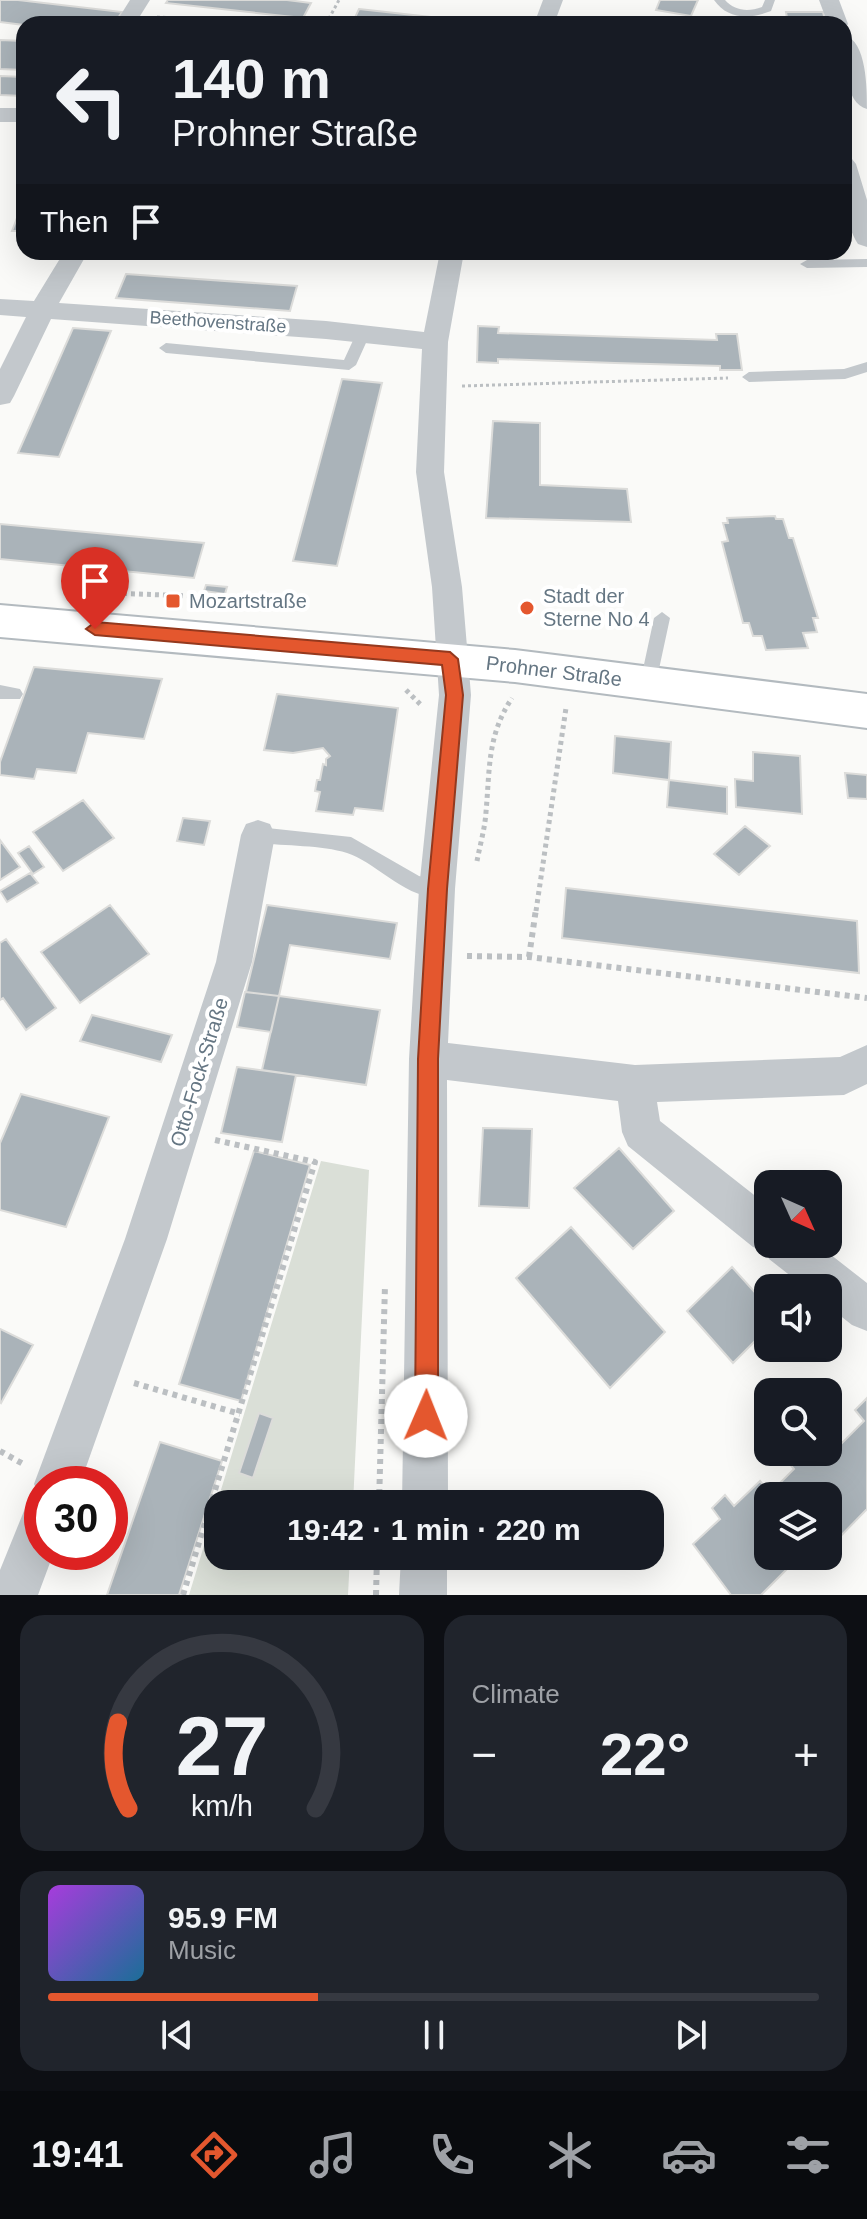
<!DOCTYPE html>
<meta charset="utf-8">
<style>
body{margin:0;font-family:Arial,sans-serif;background:#20242c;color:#f1f3f6;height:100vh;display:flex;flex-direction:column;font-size:30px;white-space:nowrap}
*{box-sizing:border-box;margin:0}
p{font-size:26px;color:#9ea1a6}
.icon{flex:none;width:44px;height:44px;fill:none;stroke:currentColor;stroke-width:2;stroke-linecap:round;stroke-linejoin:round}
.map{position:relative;height:1595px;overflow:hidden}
.panel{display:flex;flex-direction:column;gap:20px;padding:20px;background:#0d0f14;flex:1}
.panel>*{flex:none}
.guide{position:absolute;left:16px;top:16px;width:836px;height:244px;border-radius:24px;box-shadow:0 8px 32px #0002;background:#171b24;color:#f1f3f6;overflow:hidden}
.needle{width:52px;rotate:135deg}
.buttons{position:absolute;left:754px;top:1170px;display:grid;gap:16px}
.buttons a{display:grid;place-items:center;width:88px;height:88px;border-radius:16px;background:#171b24;box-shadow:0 8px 32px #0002;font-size:40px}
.speed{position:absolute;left:24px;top:1466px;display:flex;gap:16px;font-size:40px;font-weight:700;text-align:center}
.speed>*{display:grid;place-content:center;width:104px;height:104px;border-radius:50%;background:#171b24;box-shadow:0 8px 32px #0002;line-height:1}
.speed .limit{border:12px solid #d22;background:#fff;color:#111}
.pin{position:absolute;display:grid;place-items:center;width:68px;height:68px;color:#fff;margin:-82px -34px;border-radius:50% 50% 50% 0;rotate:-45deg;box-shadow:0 0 8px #0007}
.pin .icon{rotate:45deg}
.me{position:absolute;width:88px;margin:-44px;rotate:1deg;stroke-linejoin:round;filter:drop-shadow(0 0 6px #0008)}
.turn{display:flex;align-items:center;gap:28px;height:168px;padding:0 24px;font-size:36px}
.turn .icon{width:104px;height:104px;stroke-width:2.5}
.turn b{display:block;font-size:56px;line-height:68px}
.then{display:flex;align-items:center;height:76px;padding:0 24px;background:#0003;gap:16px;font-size:30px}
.big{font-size:60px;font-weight:600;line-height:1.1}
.panel .widget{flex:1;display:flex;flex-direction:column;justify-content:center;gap:12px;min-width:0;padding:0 28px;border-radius:24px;background:#20242c}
.panel .dial{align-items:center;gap:0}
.dial svg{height:208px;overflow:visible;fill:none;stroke:#363941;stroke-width:7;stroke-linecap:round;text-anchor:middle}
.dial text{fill:#f1f3f6;stroke:none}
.song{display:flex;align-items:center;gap:24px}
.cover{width:96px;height:96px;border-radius:12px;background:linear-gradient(135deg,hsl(280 70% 55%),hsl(200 70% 35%))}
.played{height:8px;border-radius:4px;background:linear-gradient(90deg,#e4572e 35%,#363941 35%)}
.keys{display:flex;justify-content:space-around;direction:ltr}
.heat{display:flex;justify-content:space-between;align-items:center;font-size:44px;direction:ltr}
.panel .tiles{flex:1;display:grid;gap:20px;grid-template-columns:1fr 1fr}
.widget:last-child{grid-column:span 2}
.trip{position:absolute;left:204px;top:1490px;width:460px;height:80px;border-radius:24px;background:#171b24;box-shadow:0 8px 32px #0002;font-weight:600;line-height:80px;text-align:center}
.tabs{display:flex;height:128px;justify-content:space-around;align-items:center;background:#090b0e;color:#9ea1a6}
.tabs .icon{width:56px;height:56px}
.tabs .active{color:#e4572e}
.tabs b{font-size:36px;color:#f1f3f6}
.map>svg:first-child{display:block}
</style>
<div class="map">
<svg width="867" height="1595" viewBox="0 0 867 1595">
<rect width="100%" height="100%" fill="#fafaf8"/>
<path fill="#dadfd7" d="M321,1161L369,1170L353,1504H218V1556H350L348,1595H189Z"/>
<path fill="#aab3b9" stroke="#dcdcda" stroke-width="2" d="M0,0H18L122,12L114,24L24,25L0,22Z
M168,0H287L311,3L303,18L166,3Z
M660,0H698L691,16L656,10Z
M359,9L494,24H352Z
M786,12H823L826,24H788Z
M0,40L24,41V70L0,69Z
M0,76L24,77V96L0,95Z
M24,200V231H12Z
M126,274L297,286L290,311L116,298Z
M478,326L499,327L498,333L717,340L716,334H737L742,370H720V366L615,363L498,359V363L477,362Z
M73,328L111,331L59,457L18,453Z
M342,379L382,383L337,566L293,561Z
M493,421L540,423V485L627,489L631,522L486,518Z
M775,516L776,519H783L789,538H793L818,618H813L817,632L803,633L808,648L766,650L762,636H753L749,623H743L722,542L728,541L723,523H728L727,518Z
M0,524L204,543L194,578L0,559Z
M206,585L227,587L225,594L204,591Z
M34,667L162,679L144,739L88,733L76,773L37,769L34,779L0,775V762Z
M277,694L398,708L383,811L355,808L353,815L316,811L320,792L315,791L317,780H320L323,764L326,765V759L330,756L323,748L293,753L264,750Z
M615,736L671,742L669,780L613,773Z
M753,752L800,756L802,814L736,807L735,779L753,781Z
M845,773L867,775V799L848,798Z
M669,780L727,787V814L667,807Z
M83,800L114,838L63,871L33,832Z
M183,818L210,821L204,845L177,841Z
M745,826L770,846L739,875L714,854Z
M0,840L20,867L0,880Z
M29,846L44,867L33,874L18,853Z
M30,873L38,883L7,902L0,891Z
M566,888L857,921L859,973L562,938Z
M110,905L149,954L80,1003L41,952Z
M267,905L397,923L390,959L290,945L279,996L246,992Z
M6,939L56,1008L26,1030L3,998L0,1000V943Z
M245,992L279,996L271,1032L237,1027Z
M279,996L380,1010L366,1085L262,1070Z
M92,1015L172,1035L161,1062L80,1041Z
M237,1067L296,1075L282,1142L221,1133Z
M21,1094L109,1117L66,1227L0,1210V1143Z
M483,1128L532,1129L529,1208L479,1206Z
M619,1148L674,1211L633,1249L574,1188Z
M254,1151L310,1165L241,1401L179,1384Z
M571,1227L665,1332L610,1388L516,1278Z
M732,1267L768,1307V1328L733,1363L687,1311Z
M0,1329L33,1345L1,1403L0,1402Z
M867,1398V1509L828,1549V1496H768V1556H800L761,1595H731L693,1544L720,1519L712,1508L725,1495L734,1506L760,1481L770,1493L794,1469L784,1457L789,1452H804L808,1457L813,1452H828V1437L833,1432L842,1443L864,1421L855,1410Z
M259,1413L273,1418L253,1478L239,1473Z
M160,1442L222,1461L179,1595H107Z"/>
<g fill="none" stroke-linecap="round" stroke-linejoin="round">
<g stroke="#b3babf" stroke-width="4">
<path id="secondary" d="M0,605L515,650L867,694V728L515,682L0,637Z"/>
</g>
<path stroke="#bbbfc2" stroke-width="3" stroke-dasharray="3 3" stroke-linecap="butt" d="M157,17L292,24
M326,24L339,0
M462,386L728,378"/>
<path stroke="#bbbfc2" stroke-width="5" stroke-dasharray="4 4" stroke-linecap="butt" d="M83,592L192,596L268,608
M406,690L421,705
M477,861C480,845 485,828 486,812C490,768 487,736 512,698
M536,911L566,708"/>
<path stroke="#bbbfc2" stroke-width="6" stroke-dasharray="5 5" stroke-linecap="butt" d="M467,956L529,957L867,998
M529,957L536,909
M134,1383L240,1414
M0,1451L25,1465
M379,1504L385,1285
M183,1595L315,1162L215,1140
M376,1595L377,1556"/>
<path fill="#c3c8cc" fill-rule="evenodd" d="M714,0H725C735,11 748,12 762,7L765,0H775L771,11C750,19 728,20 714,0Z
M867,259V267L807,268L800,264L807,260Z
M363,329L370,334L356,365L349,370L166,353L159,348L166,343L344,360L356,334Z
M867,362V372L845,379L749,382L742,377L749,372L844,369Z
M662,612L670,618L656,683L648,690L640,683L654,618Z
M0,685L20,689L23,694L20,699H0Z
M258,827L351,837L419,876L444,883L446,889L444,895C413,906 375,861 347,853C322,845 285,846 258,843L252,841L249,835L252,829Z"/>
<path fill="#c3c8cc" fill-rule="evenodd" d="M130,0H150L135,24H115Z
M543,0H563L554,24H534Z
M819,0H839L848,24L845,28L844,24H828Z
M844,35C867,41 867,89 867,109C843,103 844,55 844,35Z
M0,108H24V122H0Z
M844,157L852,159L856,164L867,200V247L858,244C842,219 844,186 844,157Z
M64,252H88L59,303L326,321L424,332L440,252H464L448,342L444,472L462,587L471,695L455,889L448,1043L635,1065L840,1057L867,1045V1084L844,1095L657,1102L660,1121L768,1206V1244H817L867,1283V1331L852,1325L828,1306V1288H806L769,1259L767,1252L753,1247L628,1146L622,1132L618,1101L447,1080L448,1504H402L409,1059L419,889L439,695L432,587L416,472L422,349L326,339L51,319L14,396L10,403L0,405V369L26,317L0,315V299L34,301Z
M258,820L270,824L275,835L252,962L167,1239L80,1484H42V1552H54L38,1595H0V1570L26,1506L41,1499L34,1484L125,1239L216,962L241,835L246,824Z
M401,1556H447V1595H399Z"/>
<use href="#secondary" fill="#fff" fill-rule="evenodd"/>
</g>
<path fill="#e4572e" stroke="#94391e" stroke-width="2" d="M95,622L450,652L458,659L463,695L447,889L438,1059V1416L435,1425L426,1428L418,1425L415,1416L418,1059L428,889L446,695L442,665L95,635L86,629Z"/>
<g fill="#e4572e" stroke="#fff" stroke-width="3">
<rect x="165" y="593" width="16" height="16" rx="4"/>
<circle cx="527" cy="608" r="8"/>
</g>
<g text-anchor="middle" stroke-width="8" stroke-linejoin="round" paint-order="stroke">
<g font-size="18" fill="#657683" stroke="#fff">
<text transform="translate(218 322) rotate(4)" y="6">Beethovenstraße</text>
</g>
<g font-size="20" fill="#657683" stroke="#fff" text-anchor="start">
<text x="543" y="603">Stadt der<tspan x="543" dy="23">Sterne No 4</tspan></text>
<text x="189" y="608">Mozartstraße</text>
</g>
<g font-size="20" fill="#657683" stroke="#fff">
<text transform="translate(554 671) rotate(7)" y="7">Prohner Straße</text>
<text transform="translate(199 1072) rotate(-73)" y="7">Otto-Fock-Straße</text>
</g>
</g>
</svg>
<div class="buttons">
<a><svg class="needle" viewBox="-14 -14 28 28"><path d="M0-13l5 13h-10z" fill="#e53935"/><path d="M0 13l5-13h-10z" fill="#9ea1a6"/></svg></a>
<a><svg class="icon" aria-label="sound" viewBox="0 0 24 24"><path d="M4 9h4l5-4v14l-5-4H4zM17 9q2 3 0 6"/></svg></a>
<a><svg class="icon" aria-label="search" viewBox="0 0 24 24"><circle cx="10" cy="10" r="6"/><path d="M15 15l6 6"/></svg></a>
<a><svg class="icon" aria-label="layers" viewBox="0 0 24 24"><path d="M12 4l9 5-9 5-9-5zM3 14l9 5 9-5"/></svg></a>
</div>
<div class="speed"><div class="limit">30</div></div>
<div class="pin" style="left:95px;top:629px;background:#d93025"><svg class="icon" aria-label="arrive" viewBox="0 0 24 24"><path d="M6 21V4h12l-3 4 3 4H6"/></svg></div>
<svg class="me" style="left:426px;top:1416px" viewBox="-20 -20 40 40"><circle r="19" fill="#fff"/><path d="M0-13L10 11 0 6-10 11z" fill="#e4572e"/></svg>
<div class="trip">19:42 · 1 min · 220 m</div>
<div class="guide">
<div class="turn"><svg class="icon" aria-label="left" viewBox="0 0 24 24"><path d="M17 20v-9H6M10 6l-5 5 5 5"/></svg><div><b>140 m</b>Prohner Straße</div></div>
<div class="then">Then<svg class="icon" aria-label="arrive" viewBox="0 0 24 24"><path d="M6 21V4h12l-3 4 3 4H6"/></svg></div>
</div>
</div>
<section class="panel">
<div class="tiles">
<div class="widget dial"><svg viewBox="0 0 100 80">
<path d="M14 69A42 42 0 1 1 86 69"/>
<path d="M14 69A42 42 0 0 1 10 36" stroke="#e4572e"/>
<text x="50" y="56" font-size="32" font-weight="700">27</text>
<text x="50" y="72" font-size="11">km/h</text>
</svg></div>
<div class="widget"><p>Climate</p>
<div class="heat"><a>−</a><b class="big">22°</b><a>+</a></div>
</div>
<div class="widget">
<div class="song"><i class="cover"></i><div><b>95.9 FM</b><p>Music</p></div></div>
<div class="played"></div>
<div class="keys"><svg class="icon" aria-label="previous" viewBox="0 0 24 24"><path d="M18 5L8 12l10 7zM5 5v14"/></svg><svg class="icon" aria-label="pause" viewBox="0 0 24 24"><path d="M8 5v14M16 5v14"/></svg><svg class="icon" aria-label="next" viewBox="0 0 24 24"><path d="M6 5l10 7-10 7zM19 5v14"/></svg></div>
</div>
</div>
</section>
<nav class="tabs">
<b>19:41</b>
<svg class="icon active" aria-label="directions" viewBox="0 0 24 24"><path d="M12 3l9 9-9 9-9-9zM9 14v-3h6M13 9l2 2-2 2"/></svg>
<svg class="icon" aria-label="music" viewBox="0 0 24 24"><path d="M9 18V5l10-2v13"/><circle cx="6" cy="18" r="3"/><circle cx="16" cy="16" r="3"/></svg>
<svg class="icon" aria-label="phone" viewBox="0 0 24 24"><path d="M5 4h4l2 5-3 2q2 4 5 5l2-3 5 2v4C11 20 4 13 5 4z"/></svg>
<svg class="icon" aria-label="climate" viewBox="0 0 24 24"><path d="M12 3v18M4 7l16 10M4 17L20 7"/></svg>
<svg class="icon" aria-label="car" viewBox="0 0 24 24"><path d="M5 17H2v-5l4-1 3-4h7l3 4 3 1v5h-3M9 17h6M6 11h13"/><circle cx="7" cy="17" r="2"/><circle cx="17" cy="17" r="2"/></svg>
<svg class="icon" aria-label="filters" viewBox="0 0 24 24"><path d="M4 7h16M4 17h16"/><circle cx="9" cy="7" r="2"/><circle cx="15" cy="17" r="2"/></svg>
</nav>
